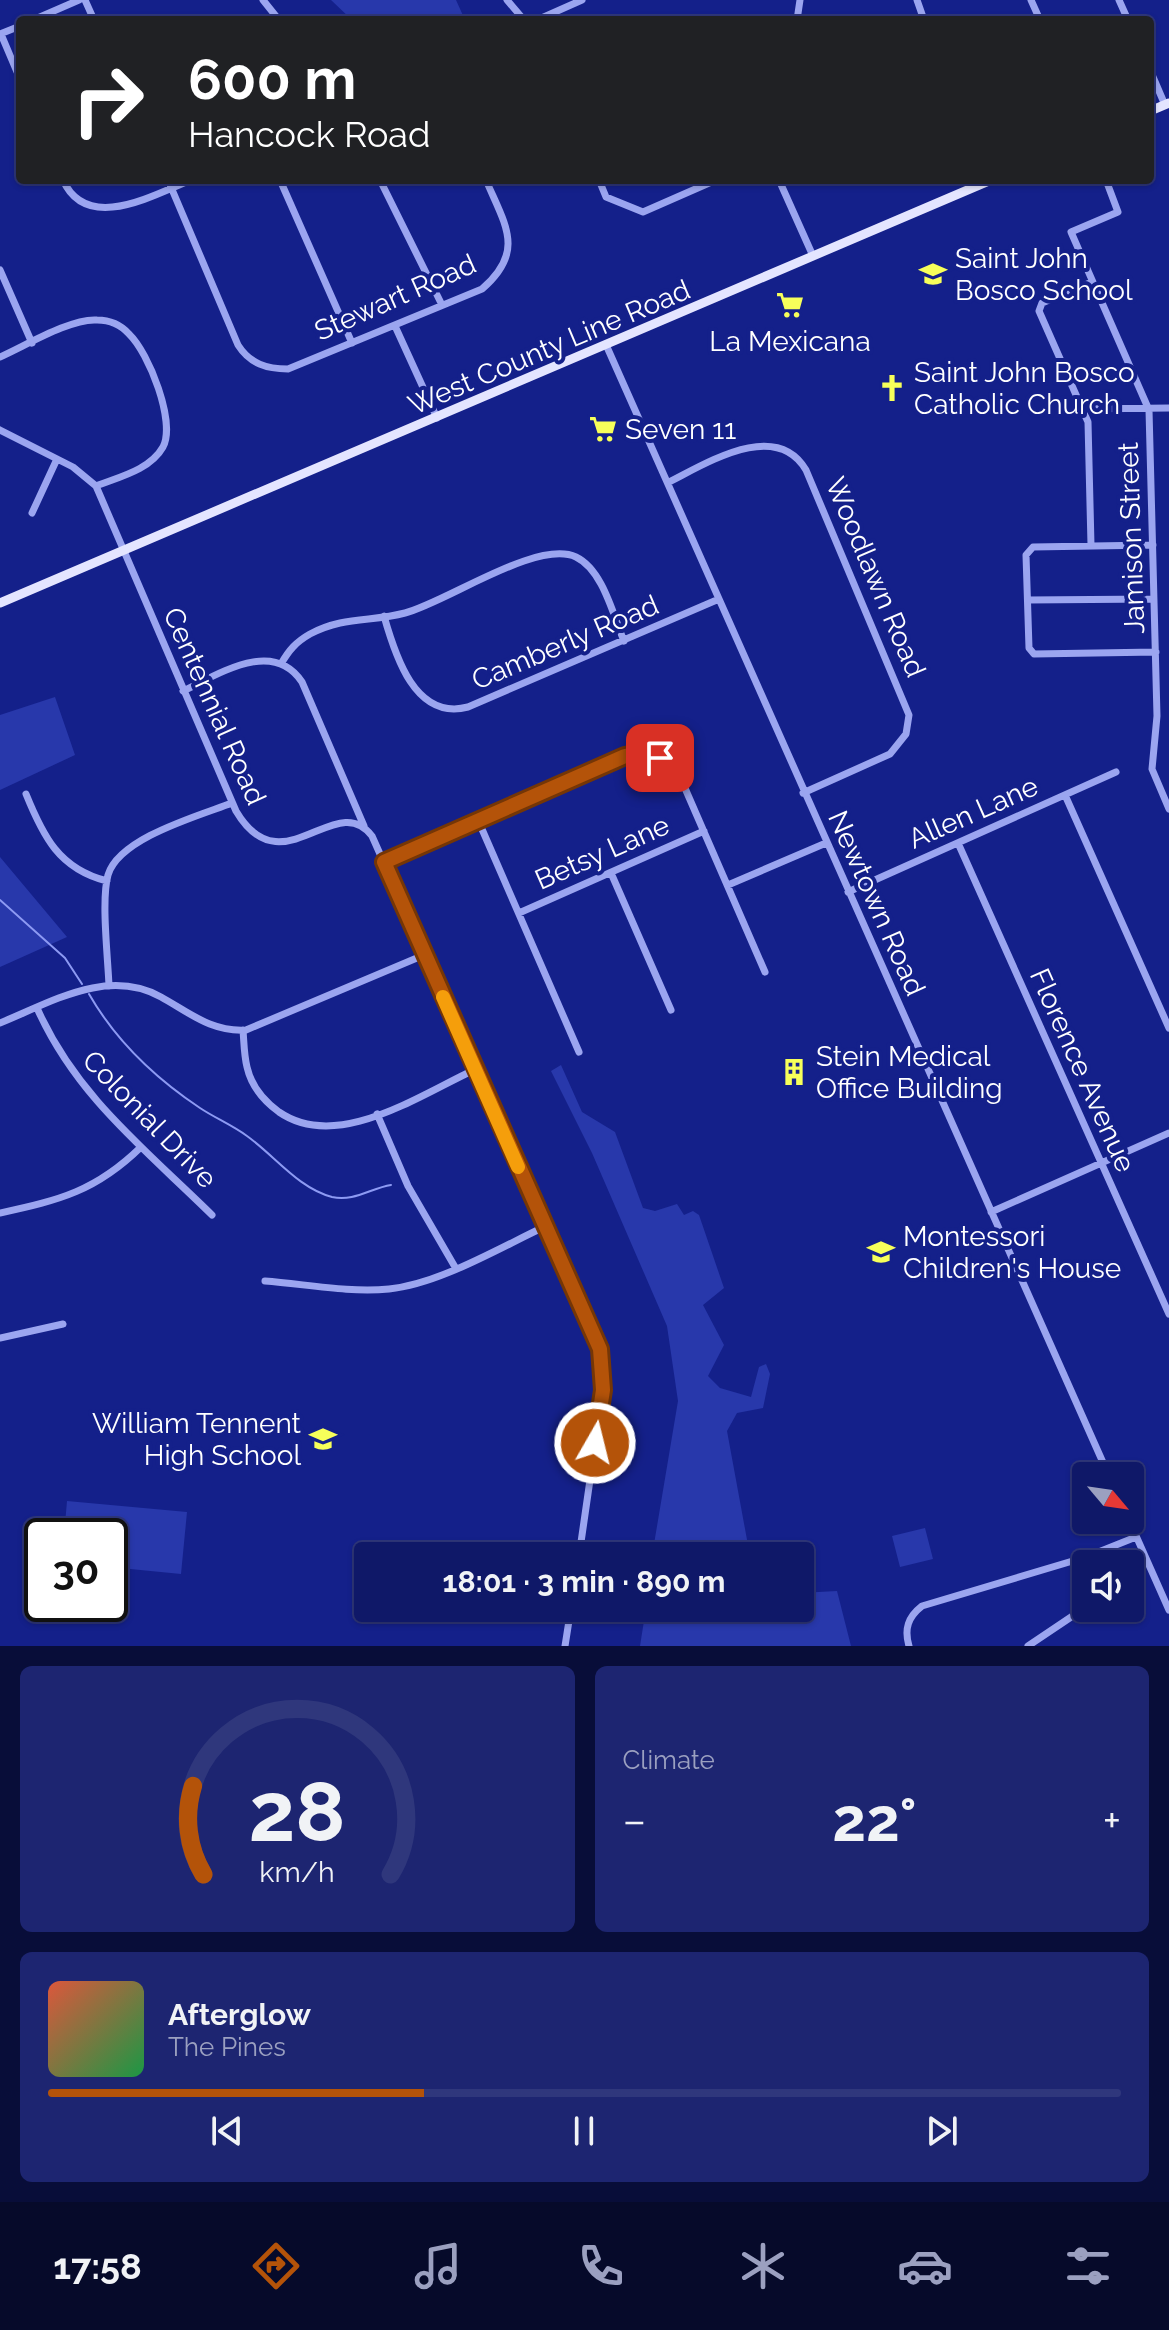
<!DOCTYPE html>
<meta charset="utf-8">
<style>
body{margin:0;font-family:Raleway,sans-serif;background:#1d2571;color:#f1f3f6;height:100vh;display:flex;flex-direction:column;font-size:30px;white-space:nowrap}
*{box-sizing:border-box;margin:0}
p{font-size:26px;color:#9ba0c0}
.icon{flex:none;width:44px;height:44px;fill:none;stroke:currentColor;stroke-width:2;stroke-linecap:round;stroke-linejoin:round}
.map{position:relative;height:1646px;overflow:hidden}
.panel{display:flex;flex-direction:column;gap:20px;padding:20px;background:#080d39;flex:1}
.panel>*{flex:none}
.hud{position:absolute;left:16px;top:16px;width:1138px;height:168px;border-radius:8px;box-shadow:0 2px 6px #0004,0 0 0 2px #2f377c;background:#202124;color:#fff;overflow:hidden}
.needle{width:52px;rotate:119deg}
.buttons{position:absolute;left:1072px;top:1462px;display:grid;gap:16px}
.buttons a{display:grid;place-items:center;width:72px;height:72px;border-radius:8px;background:#0f1868;box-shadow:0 2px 6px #0004,0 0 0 2px #2f377c;font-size:40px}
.speed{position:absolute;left:24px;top:1518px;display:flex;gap:16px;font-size:40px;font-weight:700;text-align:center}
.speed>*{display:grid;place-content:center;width:104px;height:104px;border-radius:50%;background:#0f1868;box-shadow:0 2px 6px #0004,0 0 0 2px #2f377c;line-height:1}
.speed .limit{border:4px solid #111;border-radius:12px;background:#fff;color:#111}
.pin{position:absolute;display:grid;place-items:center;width:68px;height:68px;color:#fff;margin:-34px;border-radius:16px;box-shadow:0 4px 12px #0006}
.me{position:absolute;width:88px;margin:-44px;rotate:8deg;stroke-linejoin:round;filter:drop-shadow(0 0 6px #0008)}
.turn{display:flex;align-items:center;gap:28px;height:168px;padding:0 40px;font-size:36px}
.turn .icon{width:104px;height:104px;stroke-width:2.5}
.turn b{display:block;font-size:56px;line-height:68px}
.big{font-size:60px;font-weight:700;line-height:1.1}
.panel .widget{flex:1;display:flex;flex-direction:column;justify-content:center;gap:12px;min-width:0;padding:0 28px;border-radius:12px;background:#1d2571}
.panel .dial{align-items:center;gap:0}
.dial svg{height:208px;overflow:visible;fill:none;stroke:#2f377c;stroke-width:7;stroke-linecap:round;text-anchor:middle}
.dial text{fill:#f1f3f6;stroke:none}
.song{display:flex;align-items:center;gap:24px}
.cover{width:96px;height:96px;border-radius:12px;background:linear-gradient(135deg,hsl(10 70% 55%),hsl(140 70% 35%))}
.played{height:8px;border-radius:4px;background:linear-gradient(90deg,#b45309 35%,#2f377c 35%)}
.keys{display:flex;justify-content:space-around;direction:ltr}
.heat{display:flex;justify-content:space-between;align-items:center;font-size:44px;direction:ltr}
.panel .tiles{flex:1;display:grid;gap:20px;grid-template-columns:1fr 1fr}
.widget:last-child{grid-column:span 2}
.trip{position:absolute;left:354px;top:1542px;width:460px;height:80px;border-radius:8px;background:#0f1868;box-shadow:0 2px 6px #0004,0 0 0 2px #2f377c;font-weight:700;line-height:80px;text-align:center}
.menu{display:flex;height:128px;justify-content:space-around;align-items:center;background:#060a2a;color:#9ba0c0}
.menu .icon{width:56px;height:56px}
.menu .current{color:#b45309}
.menu b{font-size:36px;color:#f1f3f6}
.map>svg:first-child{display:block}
</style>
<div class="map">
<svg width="1169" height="1646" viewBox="0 0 1169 1646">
<rect width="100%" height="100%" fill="#14208a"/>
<path fill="#2838ab" d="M331,0H456L465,20H352Z
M55,697L75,755L0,790V715Z
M0,857L67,937L0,967Z
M561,1065L582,1112L615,1132L643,1208L655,1211L677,1204L684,1215L693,1211L699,1215L724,1288L703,1305L724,1345L708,1376L720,1388L751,1397L759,1367L766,1364L770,1374L763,1408L737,1413L727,1431L750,1556H652L678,1401L667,1326L592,1153L551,1071Z
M67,1501L187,1512L181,1574L110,1567V1536H64Z
M925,1528L933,1559L900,1567L892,1536Z
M837,1591L851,1646H640L646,1608H800V1593Z"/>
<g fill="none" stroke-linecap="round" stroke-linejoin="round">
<path stroke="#8d9af3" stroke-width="2" d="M0,900L65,958L82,984
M89,994C116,1041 155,1078 200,1108C215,1118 232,1125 247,1136C275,1156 298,1188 332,1197C354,1202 371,1188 391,1185"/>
<path stroke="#9ba5f0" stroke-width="7" d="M85,0L94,20
M263,0L279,20
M507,0L524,20
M917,0L924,20
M1031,0L1040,20
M1119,0L1128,20
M33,20L79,0
M537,20L582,0
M797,20L800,0
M0,34L20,26
M1,34L20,79
M1150,70L1165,105
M63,180C87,234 155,194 191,180
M168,180L238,345C250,364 267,369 288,369L482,289C526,251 505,225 486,180
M280,180L352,343
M380,180L442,305
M599,180L606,197L643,212L716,180
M779,180L813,256
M1106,180L1118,212L1071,232L1149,410L1157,716L1152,769L1169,809
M0,270L32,343
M395,326L437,418
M607,347L1109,1476
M0,357C25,346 71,318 97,320C109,320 121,325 129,334C149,353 176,422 163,447C150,470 119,477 96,486
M1083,409L1169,408
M0,430L73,467L96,486L236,811C282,889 336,788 372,836L600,1349L603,1390L579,1556
M669,482C707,463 776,419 806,470L909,715L906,734L890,754L803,793
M32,513L57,459
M1091,545L1088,422L1039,311L1042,303L1092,282
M1153,545L1033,547L1026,555L1029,648L1034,654L1156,652
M1028,600L1154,599
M384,616C395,655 415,721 468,707L719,599
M281,664C289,650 296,642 310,634C344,616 371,622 405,613C447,602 537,539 576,557C603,570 613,615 624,641
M183,691C219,674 273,638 302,682L364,826
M26,794C43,836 59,869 107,881
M1065,795L1169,1028
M478,820L579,1052
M958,843L1169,1314
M384,862L625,756C648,749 669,759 681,779L765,972
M611,873L671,1010
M728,885L826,843
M848,892L1116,772
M519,913L704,831
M109,986C108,958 101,900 108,875C119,838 198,816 232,803
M37,1008C76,1096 145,1149 212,1215
M0,1023C50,1003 107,967 161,997C190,1013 211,1032 246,1030L424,955
M243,1030C244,1042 244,1055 247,1067C251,1085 264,1101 279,1112C337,1152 418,1096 474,1070
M377,1114L408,1186L455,1267
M991,1212L1169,1133
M0,1213C60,1200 96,1191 141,1147
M265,1281C305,1284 349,1293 389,1289C439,1284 499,1248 544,1227
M0,1338L63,1324
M1129,1520L1169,1610
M565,1646L571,1608
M909,1646C904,1629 908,1617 922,1606L1086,1557L1136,1537
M1028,1646L1086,1607"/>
<path stroke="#e4e5ff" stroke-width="9" d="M1150,111L1169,103
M0,603L991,180"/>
</g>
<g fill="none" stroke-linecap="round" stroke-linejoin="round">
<g stroke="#753606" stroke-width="20">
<path id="route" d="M595,1443L603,1390L600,1349L384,862L625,756L638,753L660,758"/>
</g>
<use href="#route" stroke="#b45309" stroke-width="14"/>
<path stroke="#f59e0b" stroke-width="14" d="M443,997L518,1167"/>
</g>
<defs>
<g id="school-bare" transform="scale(2.16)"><path d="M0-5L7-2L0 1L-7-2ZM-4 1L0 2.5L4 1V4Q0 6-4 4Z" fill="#f7ff5a" stroke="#14208a" stroke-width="2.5" paint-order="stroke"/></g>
<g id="supermarket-bare" transform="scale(2.16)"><path d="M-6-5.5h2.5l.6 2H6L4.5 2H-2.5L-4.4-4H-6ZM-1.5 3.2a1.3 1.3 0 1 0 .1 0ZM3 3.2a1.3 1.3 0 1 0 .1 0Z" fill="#f7ff5a" stroke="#14208a" stroke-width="2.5" paint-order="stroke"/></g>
<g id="church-bare" transform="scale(2.16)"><path d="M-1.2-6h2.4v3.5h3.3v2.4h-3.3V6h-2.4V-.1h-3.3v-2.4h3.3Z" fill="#f7ff5a" stroke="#14208a" stroke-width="2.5" paint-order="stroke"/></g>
<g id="building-bare" transform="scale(2.16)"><path d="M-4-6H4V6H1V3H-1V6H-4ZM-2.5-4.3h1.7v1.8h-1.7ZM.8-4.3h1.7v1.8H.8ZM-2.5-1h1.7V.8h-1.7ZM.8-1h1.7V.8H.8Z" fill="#f7ff5a" stroke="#14208a" stroke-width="2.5" paint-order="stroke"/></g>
</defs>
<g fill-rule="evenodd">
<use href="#school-bare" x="933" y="274"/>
<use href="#supermarket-bare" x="790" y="305"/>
<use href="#church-bare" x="892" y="388"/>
<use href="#supermarket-bare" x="603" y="429"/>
<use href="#building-bare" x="794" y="1072"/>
<use href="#school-bare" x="881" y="1252"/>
<use href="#school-bare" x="323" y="1439"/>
</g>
<g text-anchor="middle" stroke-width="8" stroke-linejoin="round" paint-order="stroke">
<g font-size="28" fill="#fff" stroke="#14208a" text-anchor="start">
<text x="955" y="268">Saint John<tspan x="955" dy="32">Bosco School</tspan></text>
<text x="790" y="351" text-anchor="middle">La Mexicana</text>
<text x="914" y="382">Saint John Bosco<tspan x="914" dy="32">Catholic Church</tspan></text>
<text x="625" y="439">Seven 11</text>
<text x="816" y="1066">Stein Medical<tspan x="816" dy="32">Office Building</tspan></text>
<text x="903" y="1246">Montessori<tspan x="903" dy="32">Children's House</tspan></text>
<text x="301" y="1433" text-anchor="end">William Tennent<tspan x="301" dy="32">High School</tspan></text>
</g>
<g font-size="28" fill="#fff" stroke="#14208a">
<text transform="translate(395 297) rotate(-24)" y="10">Stewart Road</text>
<text transform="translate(549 347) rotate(-23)" y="10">West County Line Road</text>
<text transform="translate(1131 538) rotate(-92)" y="10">Jamison Street</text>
<text transform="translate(876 577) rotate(67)" y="10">Woodlawn Road</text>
<text transform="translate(565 642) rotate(-23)" y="10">Camberly Road</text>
<text transform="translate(215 706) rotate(66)" y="10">Centennial Road</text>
<text transform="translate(973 812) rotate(-24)" y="10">Allen Lane</text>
<text transform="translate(602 852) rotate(-24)" y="10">Betsy Lane</text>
<text transform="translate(877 903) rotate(66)" y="10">Newtown Road</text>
<text transform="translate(1083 1070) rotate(66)" y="10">Florence Avenue</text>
<text transform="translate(150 1119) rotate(46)" y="10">Colonial Drive</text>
</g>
</g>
</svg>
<div class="buttons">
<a><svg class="needle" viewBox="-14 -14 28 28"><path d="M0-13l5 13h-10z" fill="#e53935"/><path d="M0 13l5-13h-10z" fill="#9ba0c0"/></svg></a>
<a><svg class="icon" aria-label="sound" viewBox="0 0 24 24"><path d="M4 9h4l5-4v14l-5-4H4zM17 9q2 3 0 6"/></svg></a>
</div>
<div class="speed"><div class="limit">30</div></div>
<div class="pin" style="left:660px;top:758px;background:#d93025"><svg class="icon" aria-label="arrive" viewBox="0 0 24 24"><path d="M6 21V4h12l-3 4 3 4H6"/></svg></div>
<svg class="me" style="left:595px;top:1443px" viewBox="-20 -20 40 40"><circle r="17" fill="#b45309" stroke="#fff" stroke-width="3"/><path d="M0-11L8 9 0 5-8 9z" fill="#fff"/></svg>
<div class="trip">18:01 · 3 min · 890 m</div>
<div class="hud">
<div class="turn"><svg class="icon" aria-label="right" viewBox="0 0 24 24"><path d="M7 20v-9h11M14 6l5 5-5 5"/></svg><div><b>600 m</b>Hancock Road</div></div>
</div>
</div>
<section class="panel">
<div class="tiles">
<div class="widget dial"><svg viewBox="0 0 100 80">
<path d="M14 69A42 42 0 1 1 86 69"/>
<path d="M14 69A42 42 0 0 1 10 35" stroke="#b45309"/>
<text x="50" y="56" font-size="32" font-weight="700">28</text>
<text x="50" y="72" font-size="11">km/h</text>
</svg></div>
<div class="widget"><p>Climate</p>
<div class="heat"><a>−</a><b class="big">22°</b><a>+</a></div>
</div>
<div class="widget">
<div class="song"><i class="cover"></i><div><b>Afterglow</b><p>The Pines</p></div></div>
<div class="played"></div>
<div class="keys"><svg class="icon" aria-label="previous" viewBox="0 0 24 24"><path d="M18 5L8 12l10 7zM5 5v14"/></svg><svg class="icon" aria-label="pause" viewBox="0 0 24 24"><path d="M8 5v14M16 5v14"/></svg><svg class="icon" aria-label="next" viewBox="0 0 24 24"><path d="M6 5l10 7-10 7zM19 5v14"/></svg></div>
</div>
</div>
</section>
<nav class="menu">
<b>17:58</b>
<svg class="icon current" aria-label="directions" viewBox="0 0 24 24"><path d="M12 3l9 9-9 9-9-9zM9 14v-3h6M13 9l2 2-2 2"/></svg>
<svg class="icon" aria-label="music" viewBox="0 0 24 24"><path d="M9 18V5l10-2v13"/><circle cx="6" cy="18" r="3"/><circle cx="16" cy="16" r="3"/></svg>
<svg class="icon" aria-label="phone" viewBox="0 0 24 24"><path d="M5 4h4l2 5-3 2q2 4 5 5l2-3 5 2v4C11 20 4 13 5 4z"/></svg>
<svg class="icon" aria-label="climate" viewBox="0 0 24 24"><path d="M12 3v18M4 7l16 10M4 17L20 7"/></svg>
<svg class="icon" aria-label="car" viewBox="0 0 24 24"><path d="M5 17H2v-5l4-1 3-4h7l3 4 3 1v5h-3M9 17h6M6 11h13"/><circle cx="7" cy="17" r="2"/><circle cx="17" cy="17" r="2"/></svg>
<svg class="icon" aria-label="filters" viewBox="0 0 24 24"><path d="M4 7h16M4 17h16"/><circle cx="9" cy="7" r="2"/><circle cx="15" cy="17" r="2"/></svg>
</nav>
